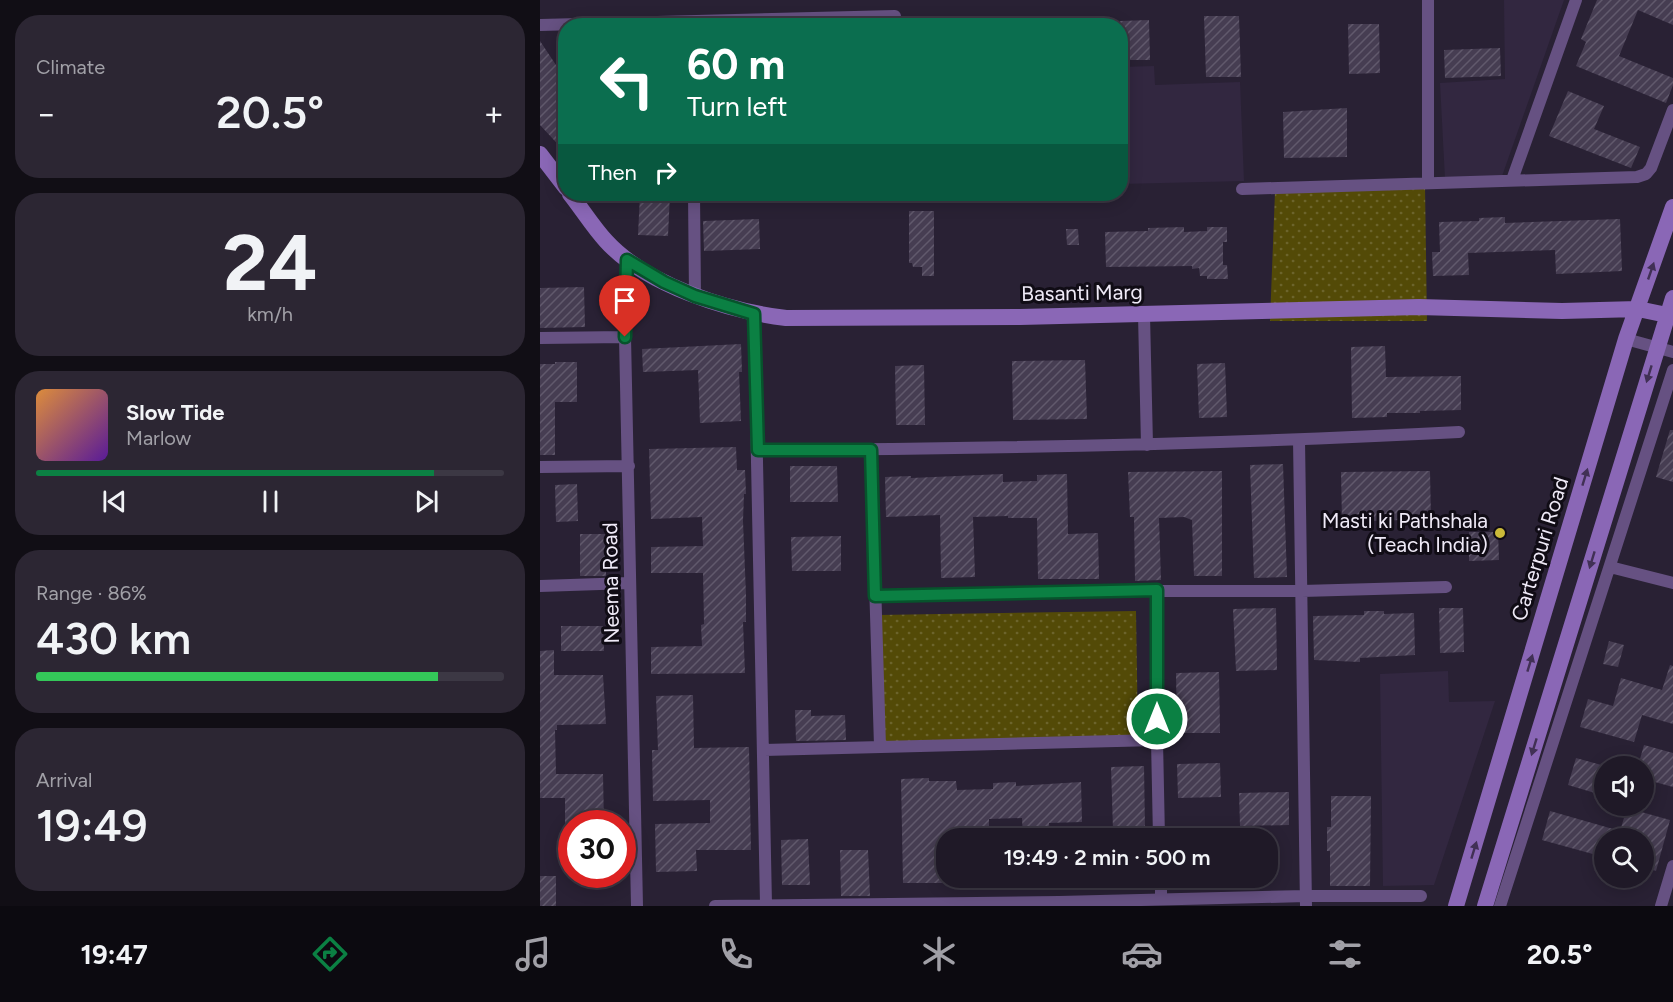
<!DOCTYPE html>
<meta charset="utf-8">
<style>
body{margin:0;font-family:Figtree,sans-serif;background:#2c2633;color:#f1f3f6;height:100vh;display:flex;flex-direction:column;font-size:22px;white-space:nowrap}
*{box-sizing:border-box;margin:0}
p{font-size:20px;color:#a1a0a7}
.icon{flex:none;width:33px;height:33px;fill:none;stroke:currentColor;stroke-width:2;stroke-linecap:round;stroke-linejoin:round}
.map{position:relative;flex:1;overflow:hidden}
.drawer{display:flex;flex-direction:column;gap:15px;padding:15px;background:#110e15;width:540px}
.drawer>*{flex:none}
.top-card{position:absolute;left:18px;top:18px;width:570px;height:183px;border-radius:24px;box-shadow:0 3px 15px #0003,0 0 0 2px #3c3844;background:#0b6e4f;color:#fff;overflow:hidden}
.tools{position:absolute;left:1054px;top:756px;display:grid;gap:12px}
.tools a{display:grid;place-items:center;width:60px;height:60px;border-radius:50%;background:#1f1927;box-shadow:0 3px 15px #0003,0 0 0 2px #3c3844;font-size:30px}
.speed{position:absolute;left:18px;top:810px;display:flex;gap:12px;font-size:30px;font-weight:700;text-align:center}
.speed>*{display:grid;place-content:center;width:78px;height:78px;border-radius:50%;background:#1f1927;box-shadow:0 3px 15px #0003,0 0 0 2px #3c3844;line-height:1}
.speed .limit{border:9px solid #d22;background:#fff;color:#111}
.pin{position:absolute;display:grid;place-items:center;width:51px;height:51px;color:#fff;margin:-62px -26px;border-radius:50% 50% 50% 0;rotate:-45deg;box-shadow:0 0 6px #0007}
.pin .icon{rotate:45deg}
.me{position:absolute;width:66px;margin:-33px;rotate:0deg;stroke-linejoin:round;filter:drop-shadow(0 0 4px #0008)}
.turn{display:flex;align-items:center;gap:21px;height:126px;padding:0 30px;font-size:27px}
.turn .icon{width:78px;height:78px;stroke-width:2.5}
.turn b{display:block;font-size:42px;line-height:51px}
.then{display:flex;align-items:center;height:57px;padding:0 30px;background:#0003;gap:12px;font-size:22px}
.big{font-size:45px;font-weight:600;line-height:1.1}
.drawer .tile{flex:1;display:flex;flex-direction:column;justify-content:center;gap:9px;min-width:0;padding:0 21px;border-radius:24px;background:#2c2633}
.drawer .dial{align-items:center;gap:0}
.dial b{font-size:78px;line-height:1}
.song{display:flex;align-items:center;gap:18px}
.cover{width:72px;height:72px;border-radius:9px;background:linear-gradient(135deg,hsl(30 70% 55%),hsl(270 70% 35%))}
.played{height:6px;border-radius:3px;background:linear-gradient(90deg,#0b8043 85%,#3c3844 85%)}
.keys{display:flex;justify-content:space-around;direction:ltr}
.heat{display:flex;justify-content:space-between;align-items:center;font-size:33px;direction:ltr}
.charge{height:9px;border-radius:4px;background:linear-gradient(90deg,#34c759 86%,#3c3844 0)}
.trip{position:absolute;left:396px;top:828px;width:342px;height:60px;border-radius:24px;background:#1f1927;box-shadow:0 3px 15px #0003,0 0 0 2px #3c3844;font-weight:600;line-height:60px;text-align:center}
.menu{display:flex;height:96px;justify-content:space-around;align-items:center;background:#0c0a10;color:#a1a0a7}
.menu .icon{width:42px;height:42px}
.menu .selected{color:#0b8043}
.menu b{font-size:27px;color:#f1f3f6}
main{display:flex;flex:1;min-height:0}
.map>svg:first-child{display:block}
</style>
<main>
<section class="drawer">
<div class="tile"><p>Climate</p>
<div class="heat"><a>−</a><b class="big">20.5°</b><a>+</a></div>
</div>
<div class="tile dial"><b>24</b><p>km/h</p></div>
<div class="tile">
<div class="song"><i class="cover"></i><div><b>Slow Tide</b><p>Marlow</p></div></div>
<div class="played"></div>
<div class="keys"><svg class="icon" aria-label="previous" viewBox="0 0 24 24"><path d="M18 5L8 12l10 7zM5 5v14"/></svg><svg class="icon" aria-label="pause" viewBox="0 0 24 24"><path d="M8 5v14M16 5v14"/></svg><svg class="icon" aria-label="next" viewBox="0 0 24 24"><path d="M6 5l10 7-10 7zM19 5v14"/></svg></div>
</div>
<div class="tile"><p>Range · 86%</p><b class="big">430 km</b><div class="charge"></div></div>
<div class="tile"><p>Arrival</p><b class="big">19:49</b></div>
</section>
<div class="map">
<svg width="1133" height="906" viewBox="0 0 1133 906">
<defs>
<pattern id="park-dots" width="8" height="8" patternUnits="userSpaceOnUse" patternTransform="scale(1.5)"><rect width="8" height="8" fill="#534a07"/><path d="M2 2h.1M6 6h.1" fill="none" stroke="#6c642c" stroke-width="1.8" stroke-linecap="round"/></pattern>
<pattern id="building-hatch" width="6" height="6" patternUnits="userSpaceOnUse" patternTransform="scale(1.5)"><rect width="6" height="6" fill="#463d52"/><path d="M-1 1l2-2M0 6l6-6M5 7l2-2" fill="none" stroke="#61596c"/></pattern>
</defs>
<rect width="100%" height="100%" fill="#292134"/>
<path fill="#322740" d="M964,0H1024L961,179H905L900,83L965,79Z
M614,66L615,85L700,82L704,181L581,184V67Z
M908,671L909,702L955,701L894,885L843,886L840,674Z"/>
<path fill="url(#park-dots)" d="M885,186L887,321H730L735,192Z
M596,611L598,739L340,742L338,615Z"/>
<path fill="url(#building-hatch)" d="M1057,0H1133V25L1098,10L1079,56L1133,78V85L1126,103L1036,66L1046,42L1041,39Z
M664,16H699L701,77H666Z
M609,20L610,60H580V21Z
M808,24H839L840,73L809,74Z
M0,41L26,80V153L0,125Z
M960,48L961,76L905,78L904,50Z
M1028,91L1064,106L1054,129L1100,147L1091,168L1009,136Z
M807,108V157L744,158L743,112Z
M100,194H130L128,236L98,235Z
M369,211H394V276H382V267H373L372,263H369Z
M965,217V223L1080,219L1082,271L1016,274L1015,250L928,253L929,275L893,276L892,252H900L899,222L939,221V218Z
M219,219L220,249L164,251L163,221Z
M644,227V232L667,231V227H687V242H683V265H687L688,279H667V276H660L659,268L652,269V266L566,267L565,232L608,231V228Z
M526,229H538L539,245H527Z
M44,287L45,327L0,328V288Z
M201,344L202,372H199L201,421L160,423L158,370L103,372L102,349Z
M845,346L846,377L921,376V410L880,411V413H847V417L812,418L811,347Z
M545,360L547,419L473,420L472,361Z
M15,362H37V402H15V455H0V364H15Z
M685,363L687,417L659,418L657,364Z
M384,365L385,425H356L355,366Z
M1130,430H1133V482L1116,477Z
M196,447L197,470H205L206,494H204L203,521L206,595V622H203L205,673L111,674V647L162,646L161,625L164,624L163,573H111V547L163,546L162,517L111,519L109,449Z
M743,464L747,577L714,578L710,465Z
M250,466H297L298,502H250Z
M682,471V576H654L652,520L644,517L619,518L621,580L595,581L594,517H590L588,472Z
M890,471L891,519L802,522L801,472Z
M463,474V482L497,481V475L527,474L528,534L558,533L559,579H498L497,518H468V516L433,517L435,577L401,578L400,515L346,517L345,477L371,476V478Z
M37,484L38,521L16,522L15,485Z
M929,532H958L959,560L929,561Z
M40,534H65L66,576H40Z
M301,536V571H252L251,537Z
M736,608L737,670L696,671L693,609Z
M899,608H923L924,652L900,653Z
M824,611H844V614L874,613L875,655L820,658V662L774,660L773,616L824,615Z
M21,626H63L64,651H21Z
M1069,641L1084,645L1078,667L1063,664Z
M14,650V675H63L66,724L17,725V730H15L16,774H63L64,824H25V798H0V651Z
M1130,665L1133,666V724L1102,715L1094,742L1040,727L1048,699L1073,706L1081,678L1122,690Z
M679,672L680,733H637L636,673Z
M153,695L154,748L209,747L211,850H156L157,871L116,872L115,824L170,823V800L113,801L112,750H118L116,696Z
M255,710H271V716L305,715L306,740L256,741Z
M1104,745L1133,753V787L1104,779V766H1098Z
M1036,758L1065,766V796L1028,785Z
M680,763L681,797L638,798L637,764Z
M604,766L605,829L573,830L571,767Z
M389,778V781H416L417,790L453,789V783L476,782V786L541,782L542,822L509,823L510,838H483L482,818L449,819V829L406,832V883H363L361,779Z
M749,792V825L700,826L699,793Z
M791,796H831L830,886H790V851H787V827H791Z
M1087,808L1130,820L1116,871L1104,867V838H1065L1060,856L1002,840L1010,811L1080,831Z
M268,839L270,885H242L241,840Z
M300,850H328L330,896H301Z
M0,876H16V906H0Z"/>
<g fill="none" stroke-linecap="round" stroke-linejoin="round">
<path stroke="#665182" stroke-width="12" d="M0,25L355,16
M972,180L1036,0
M888,182V0
M702,189L1097,177L1106,174L1111,168L1133,110
M154,194L155,296
M87,260L85,337L97,906
M214,314L226,904
M604,315L607,445
M0,338L85,337
M1086,339L1133,352
M759,440L766,906
M218,450C452,449 686,444 919,432
M331,450L340,746
M0,467L89,466
M1070,567L1133,583
M0,586L90,583
M617,590V740L619,838
M335,596L535,591H762L906,587
M224,750L617,740
M621,878V899
M175,906L519,902L766,896H881
M960,906L1133,370
M1121,906L1133,866"/>
<path stroke="#8a67b6" stroke-width="16" d="M0,154L26,188
M30,194C42,209 53,227 66,241C106,285 188,311 246,318L480,317L879,307L1022,311L1098,309L1127,315
M916,906L1086,339L1133,207
M945,906L1133,298"/>
</g>
<defs><path id="oneway-solid" d="M-6-.8H1V-3.2L6.5 0L1 3.2V.8H-6Z" transform="scale(1.5)"/></defs>
<g fill="#413055">
<use href="#oneway-solid" transform="translate(1111 271) rotate(-71)"/>
<use href="#oneway-solid" transform="translate(1109 374) rotate(107)"/>
<use href="#oneway-solid" transform="translate(1045 477) rotate(-73)"/>
<use href="#oneway-solid" transform="translate(1052 560) rotate(107)"/>
<use href="#oneway-solid" transform="translate(990 663) rotate(-73)"/>
<use href="#oneway-solid" transform="translate(994 747) rotate(107)"/>
<use href="#oneway-solid" transform="translate(934 850) rotate(-73)"/>
</g>
<g fill="none" stroke-linecap="round" stroke-linejoin="round">
<g stroke="#07532c" stroke-width="15">
<path id="route" d="M85,337L87,260L124,282L155,296L214,314L218,450H331L335,596L617,590V719"/>
</g>
<use href="#route" stroke="#0b8043" stroke-width="10"/>
</g>
<circle fill="#cbba39" stroke="#100c15" stroke-width="2" cx="960" cy="533" r="6"/>
<g text-anchor="middle" stroke-width="6" stroke-linejoin="round" paint-order="stroke">
<g font-size="21" fill="#efeaf7" stroke="#100c15">
<text transform="translate(542 293) rotate(-1)" y="7">Basanti Marg</text>
<text transform="translate(1000 549) rotate(-73)" y="7">Carterpuri Road</text>
<text transform="translate(71 583) rotate(-91)" y="7">Neema Road</text>
</g>
<g font-size="21" fill="#efeaf7" stroke="#100c15" text-anchor="end">
<text x="948" y="528">Masti ki Pathshala<tspan x="948" dy="24">(Teach India)</tspan></text>
</g>
</g>
</svg>
<div class="tools">
<a><svg class="icon" aria-label="sound" viewBox="0 0 24 24"><path d="M4 9h4l5-4v14l-5-4H4zM17 9q2 3 0 6"/></svg></a>
<a><svg class="icon" aria-label="search" viewBox="0 0 24 24"><circle cx="10" cy="10" r="6"/><path d="M15 15l6 6"/></svg></a>
</div>
<div class="speed"><div class="limit">30</div></div>
<div class="pin" style="left:85px;top:337px;background:#d93025"><svg class="icon" aria-label="arrive" viewBox="0 0 24 24"><path d="M6 21V4h12l-3 4 3 4H6"/></svg></div>
<svg class="me" style="left:617px;top:719px" viewBox="-20 -20 40 40"><circle r="17" fill="#0b8043" stroke="#fff" stroke-width="3"/><path d="M0-11L8 9 0 5-8 9z" fill="#fff"/></svg>
<div class="trip">19:49 · 2 min · 500 m</div>
<div class="top-card">
<div class="turn"><svg class="icon" aria-label="left" viewBox="0 0 24 24"><path d="M17 20v-9H6M10 6l-5 5 5 5"/></svg><div><b>60 m</b>Turn left</div></div>
<div class="then">Then<svg class="icon" aria-label="right" viewBox="0 0 24 24"><path d="M7 20v-9h11M14 6l5 5-5 5"/></svg></div>
</div>
</div>
</main>
<nav class="menu">
<b>19:47</b>
<svg class="icon selected" aria-label="directions" viewBox="0 0 24 24"><path d="M12 3l9 9-9 9-9-9zM9 14v-3h6M13 9l2 2-2 2"/></svg>
<svg class="icon" aria-label="music" viewBox="0 0 24 24"><path d="M9 18V5l10-2v13"/><circle cx="6" cy="18" r="3"/><circle cx="16" cy="16" r="3"/></svg>
<svg class="icon" aria-label="phone" viewBox="0 0 24 24"><path d="M5 4h4l2 5-3 2q2 4 5 5l2-3 5 2v4C11 20 4 13 5 4z"/></svg>
<svg class="icon" aria-label="climate" viewBox="0 0 24 24"><path d="M12 3v18M4 7l16 10M4 17L20 7"/></svg>
<svg class="icon" aria-label="car" viewBox="0 0 24 24"><path d="M5 17H2v-5l4-1 3-4h7l3 4 3 1v5h-3M9 17h6M6 11h13"/><circle cx="7" cy="17" r="2"/><circle cx="17" cy="17" r="2"/></svg>
<svg class="icon" aria-label="filters" viewBox="0 0 24 24"><path d="M4 7h16M4 17h16"/><circle cx="9" cy="7" r="2"/><circle cx="15" cy="17" r="2"/></svg>
<b>20.5°</b>
</nav>
